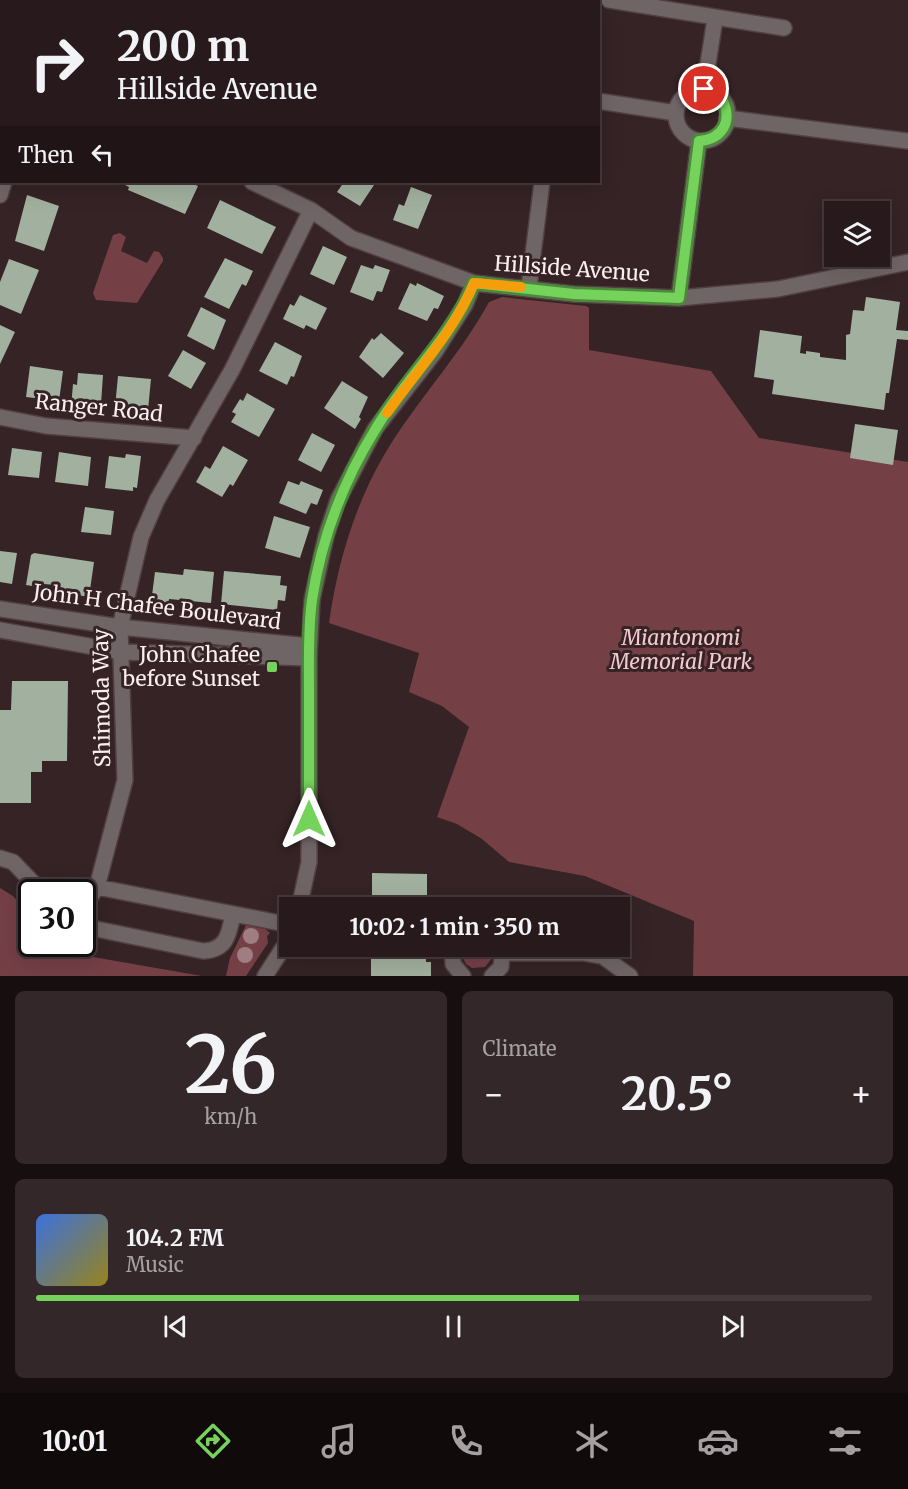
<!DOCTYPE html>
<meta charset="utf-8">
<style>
body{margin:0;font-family:Merriweather,serif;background:#342729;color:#f1f3f6;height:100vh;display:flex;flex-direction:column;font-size:22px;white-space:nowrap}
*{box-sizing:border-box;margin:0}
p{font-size:20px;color:#a5a1a3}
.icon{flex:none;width:33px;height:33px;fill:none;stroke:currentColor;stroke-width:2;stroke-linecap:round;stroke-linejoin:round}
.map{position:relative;height:976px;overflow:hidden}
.details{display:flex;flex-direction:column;gap:15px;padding:15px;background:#160e0f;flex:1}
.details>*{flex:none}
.banner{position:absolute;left:0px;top:0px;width:600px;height:183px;box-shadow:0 6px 24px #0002,0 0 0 2px #44383b;background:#281a1c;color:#f1f3f6;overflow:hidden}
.fabs{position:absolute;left:824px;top:201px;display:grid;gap:12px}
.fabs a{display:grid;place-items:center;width:66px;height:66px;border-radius:0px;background:#281a1c;box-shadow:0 6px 24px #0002,0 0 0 2px #44383b;font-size:30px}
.speed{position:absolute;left:18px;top:879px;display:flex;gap:12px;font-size:30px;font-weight:700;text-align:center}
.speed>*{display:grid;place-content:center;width:78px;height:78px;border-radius:50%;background:#281a1c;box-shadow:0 6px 24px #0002,0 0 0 2px #44383b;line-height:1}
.speed .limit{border:3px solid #111;border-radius:9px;background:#fff;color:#111}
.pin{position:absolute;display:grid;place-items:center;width:51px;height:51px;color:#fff;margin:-26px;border:3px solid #fff;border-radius:50%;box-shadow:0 2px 6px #0007}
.me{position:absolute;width:66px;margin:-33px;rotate:0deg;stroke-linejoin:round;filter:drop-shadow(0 0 4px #0008)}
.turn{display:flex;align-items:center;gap:21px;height:126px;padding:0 18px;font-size:27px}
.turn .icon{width:78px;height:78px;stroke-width:2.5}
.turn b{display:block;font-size:42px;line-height:51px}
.then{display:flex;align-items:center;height:57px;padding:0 18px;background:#0003;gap:12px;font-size:22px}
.big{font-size:45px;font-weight:700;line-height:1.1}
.details .tile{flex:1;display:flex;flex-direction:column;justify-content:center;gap:9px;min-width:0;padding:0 21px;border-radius:9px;background:#342729}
.details .dial{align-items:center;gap:0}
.dial b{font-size:78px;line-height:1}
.song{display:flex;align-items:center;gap:18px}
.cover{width:72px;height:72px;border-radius:9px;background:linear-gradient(135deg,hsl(220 70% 55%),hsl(50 70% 35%))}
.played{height:6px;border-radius:3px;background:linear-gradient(90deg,#75d25b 65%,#44383b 65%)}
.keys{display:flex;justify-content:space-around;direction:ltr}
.heat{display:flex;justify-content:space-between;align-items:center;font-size:33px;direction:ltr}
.details .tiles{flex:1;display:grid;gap:15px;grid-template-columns:1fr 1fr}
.tile:last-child{grid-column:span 2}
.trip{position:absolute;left:279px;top:897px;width:351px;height:60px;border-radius:0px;background:#281a1c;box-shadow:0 6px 24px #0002,0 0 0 2px #44383b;font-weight:700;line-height:60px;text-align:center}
.tab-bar{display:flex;height:96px;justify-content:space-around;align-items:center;background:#100a0b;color:#a5a1a3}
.tab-bar .icon{width:42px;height:42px}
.tab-bar .active{color:#75d25b}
.tab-bar b{font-size:27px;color:#f1f3f6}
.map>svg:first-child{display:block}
</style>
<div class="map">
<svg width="908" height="976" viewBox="0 0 908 976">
<rect width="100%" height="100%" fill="#352325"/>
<path fill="#753f46" d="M0,0H494L2,2L1,42Z
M120,233L126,237L121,251L147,263L154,251L159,252L163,258V261L137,303L96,300L93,293L113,235Z
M502,297L586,306L589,308V350L711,371L759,438L908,462V976H693L694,921L585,876L509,862L482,839L457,824L437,817L469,727L442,706L409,692L419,653L329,623C338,559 357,497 392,442C423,394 461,353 489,302Z
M0,888L13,896L31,917L32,944H63L93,957L202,976H0Z
M246,925L265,929L270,933L267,936L268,943L246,976H226L230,958Z
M493,947V957L485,967L472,968L466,964L461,954L479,953V951H461L462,947Z"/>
<path fill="#a2b09f" d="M119,182H188L198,186L185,214L128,190L129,187Z
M344,182H376L360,206L337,192Z
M411,187L432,195L418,229L393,220L399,204L404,206Z
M27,195L59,206L44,251L15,241Z
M220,200L276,227L262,254L207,228Z
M323,246L347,257L334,285L310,274Z
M225,258L253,271L246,286L242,284L229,309L204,297Z
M9,259L39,270L21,314L0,305V282Z
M361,265L373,269L375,265L390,270L382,292L377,291L373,301L350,292Z
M410,283L416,286L417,283L444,296L438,309L434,308L427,321L398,309Z
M300,295L327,308L316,330L306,325L304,329L283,319L290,304L294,306Z
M866,297L900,302L896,330L908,331V340L897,339L889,393H886L884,410L772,394L774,380L754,377L760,330L802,336L800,353L806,354V351L820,353V357L846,360V335L850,334L853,310L864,311Z
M201,307L226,320L214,350L187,336Z
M0,325L15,332L0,364Z
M381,333L404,353L383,378L359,357L372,338L374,340Z
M275,342L302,356L294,377L291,376L287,385L259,371Z
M183,350L206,363L191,389L168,376Z
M30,366L63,371L59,401L26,397Z
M78,373L103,375L101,404L89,403V409L71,407L73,384L77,385Z
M118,376L151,379L148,410L115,407Z
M342,381L368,397L359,417L361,419L355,429L324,408Z
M247,393L275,409L259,437L231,422L236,414L232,412L240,399L243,401Z
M855,424L898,430L893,465L850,458Z
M312,433L335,445L321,472L298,460Z
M223,446L248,460L233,486L230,484L222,497L196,482L205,466L210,469Z
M12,448L42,452L39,478L8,475Z
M59,452L91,457L88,486L55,482Z
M126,454L141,456L137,488L133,487V491L105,488L109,456L125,458Z
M288,481L299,485L301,481L323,490L317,505L311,503L306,514L279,503Z
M85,507L114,511L111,535L81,532Z
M274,516L310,527L300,558L265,548Z
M0,551L17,553L12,584L0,582Z
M34,553L94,562L89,597L54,591L55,585L44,584V588L26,585L31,555Z
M184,569L214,572L211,603L169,599V605L151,603L155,572L183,575Z
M224,571L281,576L280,585L287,586L285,601L278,600L277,610L221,604Z
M12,681H68L67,761H42V772H31V803H0V710H11Z
M372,873L427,874V908H372Z
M371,946H426V962H431V976H371Z"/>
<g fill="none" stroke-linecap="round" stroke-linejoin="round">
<g stroke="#513f41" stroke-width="18">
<path id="minor" d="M609,0L784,28
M587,2L588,0
M0,60H2
M704,89L715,19
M676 115a26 26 0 1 1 52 0a26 26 0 1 1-52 0Z
M598,101L676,113
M727,118L908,141
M252,182L311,210L351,238L474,283L574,294L679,298L778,289L908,262
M0,195L4,182
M529,287L542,182
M679,298L699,141
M0,417L46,426L194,438
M0,609L120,627L309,646
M0,630L122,652L309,658
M0,858L13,862L42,892
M299,908L309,862V658L312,600L326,536L338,500L375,429L435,352L465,305L474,283
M82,910L97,887
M290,925L97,887L125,780L120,627L141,537L157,500L232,370L311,210
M82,926L203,951C227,950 229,934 233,914
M452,946L453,964L463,976
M505,953H584L602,956L630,976
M265,976L290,937
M492,976L501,967L503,946"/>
</g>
<use href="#minor" stroke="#706566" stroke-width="15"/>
</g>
<g fill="#9f7e81">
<circle cx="251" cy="936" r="8"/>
<circle cx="245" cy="955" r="8"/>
</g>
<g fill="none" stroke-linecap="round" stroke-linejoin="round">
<g stroke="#4c883b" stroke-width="15">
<path id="route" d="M309,819C309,775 309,731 309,687C309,658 308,629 312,600C321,540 343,482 375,430C405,378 451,339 474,283L574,294L679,298L699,141C723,139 733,121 722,99L704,89"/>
</g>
<use href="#route" stroke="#75d25b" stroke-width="10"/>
<path stroke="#f59e0b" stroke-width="10" d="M387,413C417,370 454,332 474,283L521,287"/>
</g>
<rect fill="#75d25b" stroke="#352325" stroke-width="2" x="266" y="661" width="12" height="12" rx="3"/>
<g text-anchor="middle" stroke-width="6" stroke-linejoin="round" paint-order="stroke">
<g font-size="21" fill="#fbeeef" stroke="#352325">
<text transform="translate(572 269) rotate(4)" y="7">Hillside Avenue</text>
<text transform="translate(99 408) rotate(6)" y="7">Ranger Road</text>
<text transform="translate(157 607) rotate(7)" y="7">John H Chafee Boulevard</text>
<text transform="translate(102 698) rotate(-91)" y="7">Shimoda Way</text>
</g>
<g font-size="21" font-style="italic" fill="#f5c9cd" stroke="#352325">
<text x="681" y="645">Miantonomi<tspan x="681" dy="24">Memorial Park</tspan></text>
</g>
<g font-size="21" fill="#fbeeef" stroke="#352325" text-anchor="end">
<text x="260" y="662">John Chafee<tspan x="260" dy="24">before Sunset</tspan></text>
</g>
</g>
</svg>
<div class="fabs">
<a><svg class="icon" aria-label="layers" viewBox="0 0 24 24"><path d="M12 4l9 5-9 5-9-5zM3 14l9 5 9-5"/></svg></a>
</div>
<div class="speed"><div class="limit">30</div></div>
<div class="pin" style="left:704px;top:89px;background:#d93025"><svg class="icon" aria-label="arrive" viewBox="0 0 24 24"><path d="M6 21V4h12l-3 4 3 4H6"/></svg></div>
<svg class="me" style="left:309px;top:819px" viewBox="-20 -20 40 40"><path d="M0-17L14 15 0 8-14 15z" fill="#75d25b" stroke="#fff" stroke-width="4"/></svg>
<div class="trip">10:02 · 1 min · 350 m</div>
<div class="banner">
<div class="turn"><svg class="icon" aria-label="right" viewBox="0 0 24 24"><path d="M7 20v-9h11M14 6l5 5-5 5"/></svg><div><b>200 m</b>Hillside Avenue</div></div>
<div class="then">Then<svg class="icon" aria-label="left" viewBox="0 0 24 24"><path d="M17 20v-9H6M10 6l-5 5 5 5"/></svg></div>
</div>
</div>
<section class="details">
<div class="tiles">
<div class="tile dial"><b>26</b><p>km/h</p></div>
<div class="tile"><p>Climate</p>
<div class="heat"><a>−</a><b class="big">20.5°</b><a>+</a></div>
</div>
<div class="tile">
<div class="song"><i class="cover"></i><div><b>104.2 FM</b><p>Music</p></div></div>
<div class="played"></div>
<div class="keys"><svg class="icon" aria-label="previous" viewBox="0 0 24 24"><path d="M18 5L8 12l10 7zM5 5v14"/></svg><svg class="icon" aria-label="pause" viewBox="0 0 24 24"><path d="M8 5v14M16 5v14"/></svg><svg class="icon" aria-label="next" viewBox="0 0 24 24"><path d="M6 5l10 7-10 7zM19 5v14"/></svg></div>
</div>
</div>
</section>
<nav class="tab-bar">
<b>10:01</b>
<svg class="icon active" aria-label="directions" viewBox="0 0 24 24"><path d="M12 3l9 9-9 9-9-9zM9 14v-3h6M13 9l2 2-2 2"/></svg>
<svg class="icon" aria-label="music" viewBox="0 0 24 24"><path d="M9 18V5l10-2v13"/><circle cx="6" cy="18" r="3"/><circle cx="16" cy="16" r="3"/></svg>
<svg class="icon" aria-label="phone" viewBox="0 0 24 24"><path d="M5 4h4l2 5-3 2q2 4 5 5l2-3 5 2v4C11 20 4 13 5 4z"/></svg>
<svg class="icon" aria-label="climate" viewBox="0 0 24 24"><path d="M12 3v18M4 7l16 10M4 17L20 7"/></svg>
<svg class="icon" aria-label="car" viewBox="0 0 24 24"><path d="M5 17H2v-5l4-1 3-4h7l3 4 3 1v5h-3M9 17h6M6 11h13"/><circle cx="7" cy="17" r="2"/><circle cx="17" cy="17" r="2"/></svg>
<svg class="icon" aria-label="filters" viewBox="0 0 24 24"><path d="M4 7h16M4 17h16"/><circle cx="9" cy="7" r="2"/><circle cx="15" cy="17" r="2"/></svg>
</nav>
